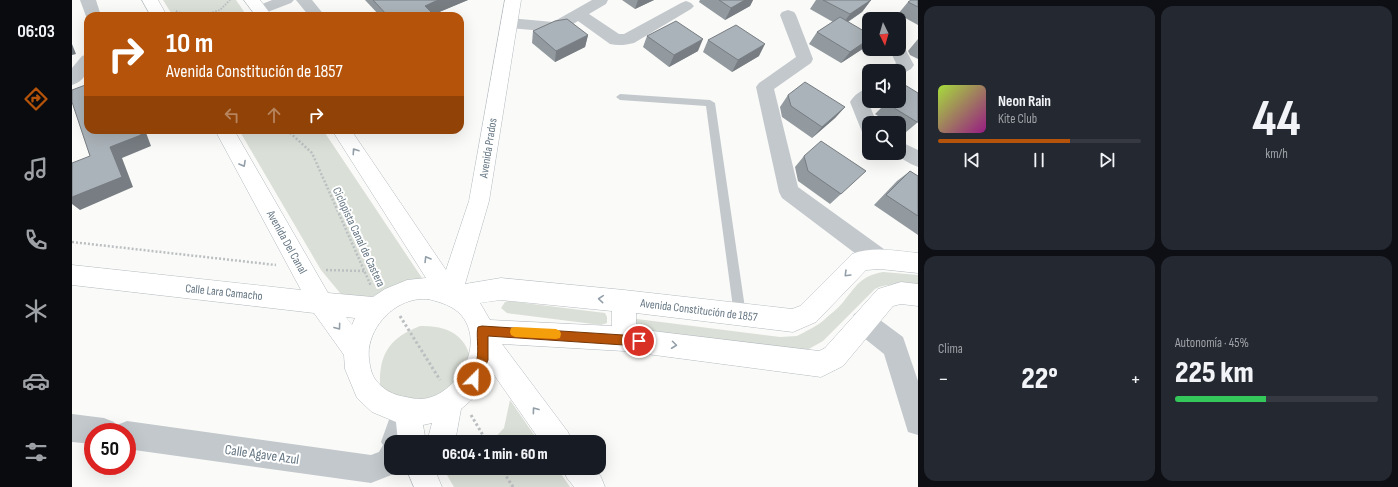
<!DOCTYPE html>
<html lang="es">
<meta charset="utf-8">
<style>
body{margin:0;font-family:"Sofia Sans Condensed",sans-serif;background:#242831;color:#f1f3f6;height:100vh;display:flex;flex-direction:column;font-size:15px;white-space:nowrap}
*{box-sizing:border-box;margin:0}
p{font-size:13px;color:#9ea1a6}
.icon{flex:none;width:22px;height:22px;fill:none;stroke:currentColor;stroke-width:2;stroke-linecap:round;stroke-linejoin:round}
.map{position:relative;flex:1;overflow:hidden}
.sheet{display:flex;flex-direction:column;gap:6px;padding:6px;background:#0d0f14;width:480px}
.sheet>*{flex:none}
.hud{position:absolute;left:12px;top:12px;width:380px;height:122px;border-radius:12px;box-shadow:0 4px 16px #0002;background:#b45309;color:#fff;overflow:hidden}
.needle{width:26px;rotate:175deg}
.buttons{position:absolute;left:790px;top:12px;display:grid;gap:8px}
.buttons a{display:grid;place-items:center;width:44px;height:44px;border-radius:8px;background:#171b24;box-shadow:0 4px 16px #0002;font-size:20px}
.speed{position:absolute;left:12px;top:423px;display:flex;gap:8px;font-size:20px;font-weight:700;text-align:center}
.speed>*{display:grid;place-content:center;width:52px;height:52px;border-radius:50%;background:#171b24;box-shadow:0 4px 16px #0002;line-height:1}
.speed .limit{border:6px solid #d22;background:#fff;color:#111}
.pin{position:absolute;display:grid;place-items:center;width:34px;height:34px;color:#fff;margin:-17px;border:2px solid #fff;border-radius:50%;box-shadow:0 1px 4px #0007}
.me{position:absolute;width:44px;margin:-22px;rotate:23deg;stroke-linejoin:round;filter:drop-shadow(0 0 3px #0008)}
.turn{display:flex;align-items:center;gap:14px;height:84px;padding:0 16px;font-size:18px}
.turn .icon{width:52px;height:52px;stroke-width:2.5}
.turn b{display:block;font-size:28px;line-height:34px}
.lanes{display:flex;align-items:center;height:38px;padding:0 16px;background:#0003;justify-content:center;gap:20px;direction:ltr}
.lanes .off{opacity:.35}
.big{font-size:30px;font-weight:800;line-height:1.1}
.sheet .card{flex:1;display:flex;flex-direction:column;justify-content:center;gap:6px;min-width:0;padding:0 14px;border-radius:12px;background:#242831}
.sheet .dial{align-items:center;gap:0}
.dial b{font-size:52px;line-height:1}
.song{display:flex;align-items:center;gap:12px}
.cover{width:48px;height:48px;border-radius:6px;background:linear-gradient(135deg,hsl(80 70% 55%),hsl(310 70% 35%))}
.played{height:4px;border-radius:2px;background:linear-gradient(90deg,#b45309 65%,#363941 65%)}
.keys{display:flex;justify-content:space-around;direction:ltr}
.heat{display:flex;justify-content:space-between;align-items:center;font-size:22px;direction:ltr}
.charge{height:6px;border-radius:3px;background:linear-gradient(90deg,#34c759 45%,#363941 0)}
.sheet .tiles{flex:1;display:grid;gap:6px;grid-template-columns:repeat(2,1fr)}
.trip{position:absolute;left:312px;top:435px;width:222px;height:40px;border-radius:12px;background:#171b24;box-shadow:0 4px 16px #0002;font-weight:800;line-height:40px;text-align:center}
main{display:flex;flex:1;min-height:0}
.tab-bar{display:flex;flex-direction:column;width:72px;justify-content:space-around;align-items:center;background:#090b0e;color:#9ea1a6}
.tab-bar .icon{width:28px;height:28px}
.tab-bar .active{color:#b45309}
.tab-bar b{font-size:18px;color:#f1f3f6}
.map>svg:first-child{display:block}
</style>
<main>
<nav class="tab-bar">
<b>06:03</b>
<svg class="icon active" aria-label="directions" viewBox="0 0 24 24"><path d="M12 3l9 9-9 9-9-9zM9 14v-3h6M13 9l2 2-2 2"/></svg>
<svg class="icon" aria-label="music" viewBox="0 0 24 24"><path d="M9 18V5l10-2v13"/><circle cx="6" cy="18" r="3"/><circle cx="16" cy="16" r="3"/></svg>
<svg class="icon" aria-label="phone" viewBox="0 0 24 24"><path d="M5 4h4l2 5-3 2q2 4 5 5l2-3 5 2v4C11 20 4 13 5 4z"/></svg>
<svg class="icon" aria-label="climate" viewBox="0 0 24 24"><path d="M12 3v18M4 7l16 10M4 17L20 7"/></svg>
<svg class="icon" aria-label="car" viewBox="0 0 24 24"><path d="M5 17H2v-5l4-1 3-4h7l3 4 3 1v5h-3M9 17h6M6 11h13"/><circle cx="7" cy="17" r="2"/><circle cx="17" cy="17" r="2"/></svg>
<svg class="icon" aria-label="filters" viewBox="0 0 24 24"><path d="M4 7h16M4 17h16"/><circle cx="9" cy="7" r="2"/><circle cx="15" cy="17" r="2"/></svg>
</nav>
<div class="map">
<svg width="846" height="487" viewBox="0 0 846 487">
<rect width="100%" height="100%" fill="#fafaf8"/>
<path fill="#dadfd7" d="M91,0H164L175,16H101Z
M167,130H251L360,293L304,295L278,305L249,270Z
M811,272L846,275V286C831,285 816,282 803,289L751,341L735,350L712,351L556,328L557,318L708,337L725,336C734,331 744,327 752,320C758,314 767,308 772,301C785,285 789,276 811,272Z
M436,301L533,313L535,317V323L529,325L435,313L429,308L433,302Z
M348,326C384,325 403,343 399,380L341,417L308,386C307,353 318,338 348,326Z
M438,400L467,442H419L432,428Z
M387,468H485L498,487H382L375,475Z"/>
<g fill="none" stroke-linecap="round" stroke-linejoin="round">
<g stroke="#b3babf" stroke-width="1">
<path id="secondary" d="M70,0H86L95,16H79Z
M172,0H188L200,16H184Z
M433,0H449L417,201L393,284L429,278L552,290L720,309L728,306L780,254C801,246 824,251 846,253V273L808,269L794,270L744,322L721,332L564,313V329L747,351L753,348L806,289L829,282L846,284V306L829,304L821,306L771,366L749,377L552,351L430,344L496,432L500,442H469L418,369C413,386 402,399 389,409L383,442H355L360,423L351,425L354,442H326L324,422L300,412L285,398L273,369L272,355L242,313L0,285V265L229,290L143,130H162L256,293L301,297L313,289L335,280L354,278L260,130H279L374,270L397,201ZM356,299C368,302 382,306 390,316C414,346 384,397 349,399C344,399 338,398 334,397C321,395 311,390 303,379C299,373 298,366 297,359C294,334 314,308 338,301C344,299 350,299 356,299ZM429,300L540,311V326L418,320L408,303ZM274,317L283,318L280,325Z
M334,468H362L370,487H342Z
M491,468H523L529,477L533,487H502L495,478Z"/>
</g>
<path stroke="#bbbfc2" stroke-width="2" stroke-dasharray="1.5 1.5" stroke-linecap="butt" d="M104,11L115,16
M129,16L148,10L158,0"/>
<path stroke="#bbbfc2" stroke-width="2.5" stroke-dasharray="2 2" stroke-linecap="butt" d="M215,130L240,153L299,286
M0,242L204,265
M254,270L292,271"/>
<path stroke="#bbbfc2" stroke-width="3" stroke-dasharray="2.5 2.5" stroke-linecap="butt" d="M328,316L368,380
M399,415L415,442
M429,468L441,487"/>
<path fill="#c3c8cc" fill-rule="evenodd" d="M548,94L638,100L643,103L674,315L672,319L668,321L664,319L662,315L634,106L548,100L544,97Z"/>
<path fill="#c3c8cc" fill-rule="evenodd" d="M8,0H24L29,16H16L15,19Z
M200,0H222L219,3L193,13L188,15L183,13L180,10L183,7Z
M224,0H240L253,16H237Z
M520,0H536L534,4L517,14L547,34H552L609,3L614,1L619,3L622,6L619,9L562,43C554,45 546,46 538,44L506,21L490,31L484,32L437,28L431,27L429,23L431,19L437,18L481,22Z
M716,10L722,12L724,15L741,59L739,63L702,89L726,187L816,252L819,259L816,266L808,269L800,266L710,198L707,192L684,87L687,83L724,57L708,15L710,12Z
M827,44L831,45L842,65L839,69L827,76V71H816L824,63L817,49H827Z
M16,54C16,68 16,80 0,85V68L10,56Z
M797,88V101H800L797,104L805,123H797V134L790,132L778,102C782,95 789,90 797,88Z
M827,141L846,150V167L839,164L820,153H827Z
M791,310L800,314L831,337L846,381V435L836,432L812,354L782,330L779,322L782,314Z
M332,399L341,403L345,412L337,442H319V468H329L327,472L299,483L55,449V432H21V444L0,442V414L32,418L42,422L44,428L45,425L55,421L299,455L307,452L311,445L309,442L323,403Z"/>
<use href="#secondary" fill="#fff" fill-rule="evenodd"/>
</g>
<path fill="#929a9f" d="M293,0H396L362,14L364,16H308Z
M550,0H582L563,9Z
M628,0H681L678,6L653,20L627,2Z
M744,0H799L790,12L776,22L792,48L769,63L737,44L745,32L761,22L738,9Z
M846,0V25L826,14L836,2Z
M461,31L516,35L513,47L483,62L460,43Z
M575,36L626,51L597,67L571,47Z
M846,39V59L838,55L836,51Z
M636,40L687,56L660,72L631,52Z
M716,95L773,107L763,118L740,138L710,117L708,107Z
M816,101L846,122L833,133L827,129V123H817L803,114Z
M732,156L769,194L758,204L726,181L723,167Z
M838,171L846,176V235L802,205L825,181Z"/>
<path fill="#777d82" d="M366,0H396L358,16L353,6Z
M566,0H582L563,9Z
M673,0H681L678,6L653,20L659,8Z
M799,0L790,12L769,26L778,14Z
M516,35L513,47L483,62L484,51Z
M631,39L626,51L597,67L602,55Z
M797,39V42L792,48L769,63L778,52Z
M0,44L4,54L0,55Z
M693,44L687,56L660,72L666,60Z
M773,107L763,118L740,138L750,127Z
M67,130H73L79,146L50,158L61,187L8,210L0,204V197L38,147Z"/>
<path fill="#aab3b9" stroke="#777d82" d="M301,0H366L353,6L363,16H316Z
M647,0H673L659,8Z
M751,0H799L778,14Z
M839,0H846V7L836,2Z
M768,17L797,34V39L778,52L745,32Z
M495,19L516,35L484,51L461,31L483,21Z
M604,21L631,39L602,55L575,36Z
M664,25L693,44L666,60L636,40Z
M733,82L773,107L750,127L719,106L716,95Z
M16,84V130H67L69,135L38,147L50,177L0,197V163L18,156L0,102V90Z
M833,85L846,93V122H845L814,103L816,101H827V91Z
M749,141L794,171L769,194L736,171L732,156Z
M838,171L846,176V216L814,195Z"/>
<defs><path id="oneway-chevron" d="M-2-3.5L2.5 0L-2 3.5" fill="none" stroke-width="1.6" stroke-linecap="round" stroke-linejoin="round"/></defs>
<g stroke="#939fa8">
<use href="#oneway-chevron" transform="translate(283 151) rotate(-124)"/>
<use href="#oneway-chevron" transform="translate(171 164) rotate(61)"/>
<use href="#oneway-chevron" transform="translate(355 259) rotate(-121)"/>
<use href="#oneway-chevron" transform="translate(775 274) rotate(135)"/>
<use href="#oneway-chevron" transform="translate(529 299) rotate(-175)"/>
<use href="#oneway-chevron" transform="translate(266 327) rotate(54)"/>
<use href="#oneway-chevron" transform="translate(602 345) rotate(7)"/>
<use href="#oneway-chevron" transform="translate(463 410) rotate(-126)"/>
</g>
<path fill="#b45309" stroke="#753606" d="M410,326L567,336L571,337L573,341L571,344L567,346L416,336V360L406,383L402,385L398,383L397,379C400,373 404,366 405,359C407,350 404,333 406,327Z"/>
<path fill="#f59e0b" d="M443,327L484,329L488,331L489,334L488,338L484,339L443,337L439,335L438,332L439,328Z"/>
<g text-anchor="middle" stroke-width="4" stroke-linejoin="round" paint-order="stroke">
<g font-size="12" fill="#657683" stroke="#fff">
<text transform="translate(416 148) rotate(-81)" y="4">Avenida Prados</text>
<text transform="translate(287 237) rotate(65)" y="4">Ciclopista Canal de Castera</text>
<text transform="translate(215 242) rotate(61)" y="4">Avenida Del Canal</text>
<text transform="translate(152 292) rotate(6)" y="4">Calle Lara Camacho</text>
<text transform="translate(627 310) rotate(7)" y="4">Avenida Constitución de 1857</text>
</g>
<g font-size="14" fill="#657683" stroke="#fff">
<text transform="translate(190 454) rotate(8)" y="5">Calle Agave Azul</text>
</g>
</g>
</svg>
<div class="buttons">
<a><svg class="needle" viewBox="-14 -14 28 28"><path d="M0-13l5 13h-10z" fill="#e53935"/><path d="M0 13l5-13h-10z" fill="#9ea1a6"/></svg></a>
<a><svg class="icon" aria-label="sound" viewBox="0 0 24 24"><path d="M4 9h4l5-4v14l-5-4H4zM17 9q2 3 0 6"/></svg></a>
<a><svg class="icon" aria-label="search" viewBox="0 0 24 24"><circle cx="10" cy="10" r="6"/><path d="M15 15l6 6"/></svg></a>
</div>
<div class="speed"><div class="limit">50</div></div>
<div class="pin" style="left:567px;top:341px;background:#d93025"><svg class="icon" aria-label="arrive" viewBox="0 0 24 24"><path d="M6 21V4h12l-3 4 3 4H6"/></svg></div>
<svg class="me" style="left:402px;top:379px" viewBox="-20 -20 40 40"><circle r="17" fill="#b45309" stroke="#fff" stroke-width="3"/><path d="M0-11L8 9 0 5-8 9z" fill="#fff"/></svg>
<div class="trip">06:04 · 1 min · 60 m</div>
<div class="hud">
<div class="turn"><svg class="icon" aria-label="right" viewBox="0 0 24 24"><path d="M7 20v-9h11M14 6l5 5-5 5"/></svg><div><b>10 m</b>Avenida Constitución de 1857</div></div>
<div class="lanes"><svg class="icon off" aria-label="left" viewBox="0 0 24 24"><path d="M17 20v-9H6M10 6l-5 5 5 5"/></svg><svg class="icon off" aria-label="ahead" viewBox="0 0 24 24"><path d="M12 20V5M6 11l6-6 6 6"/></svg><svg class="icon" aria-label="right" viewBox="0 0 24 24"><path d="M7 20v-9h11M14 6l5 5-5 5"/></svg></div>
</div>
</div>
<section class="sheet">
<div class="tiles">
<div class="card">
<div class="song"><i class="cover"></i><div><b>Neon Rain</b><p>Kite Club</p></div></div>
<div class="played"></div>
<div class="keys"><svg class="icon" aria-label="previous" viewBox="0 0 24 24"><path d="M18 5L8 12l10 7zM5 5v14"/></svg><svg class="icon" aria-label="pause" viewBox="0 0 24 24"><path d="M8 5v14M16 5v14"/></svg><svg class="icon" aria-label="next" viewBox="0 0 24 24"><path d="M6 5l10 7-10 7zM19 5v14"/></svg></div>
</div>
<div class="card dial"><b>44</b><p>km/h</p></div>
<div class="card"><p>Clima</p>
<div class="heat"><a>−</a><b class="big">22°</b><a>+</a></div>
</div>
<div class="card"><p>Autonomía · 45%</p><b class="big">225 km</b><div class="charge"></div></div>
</div>
</section>
</main>
